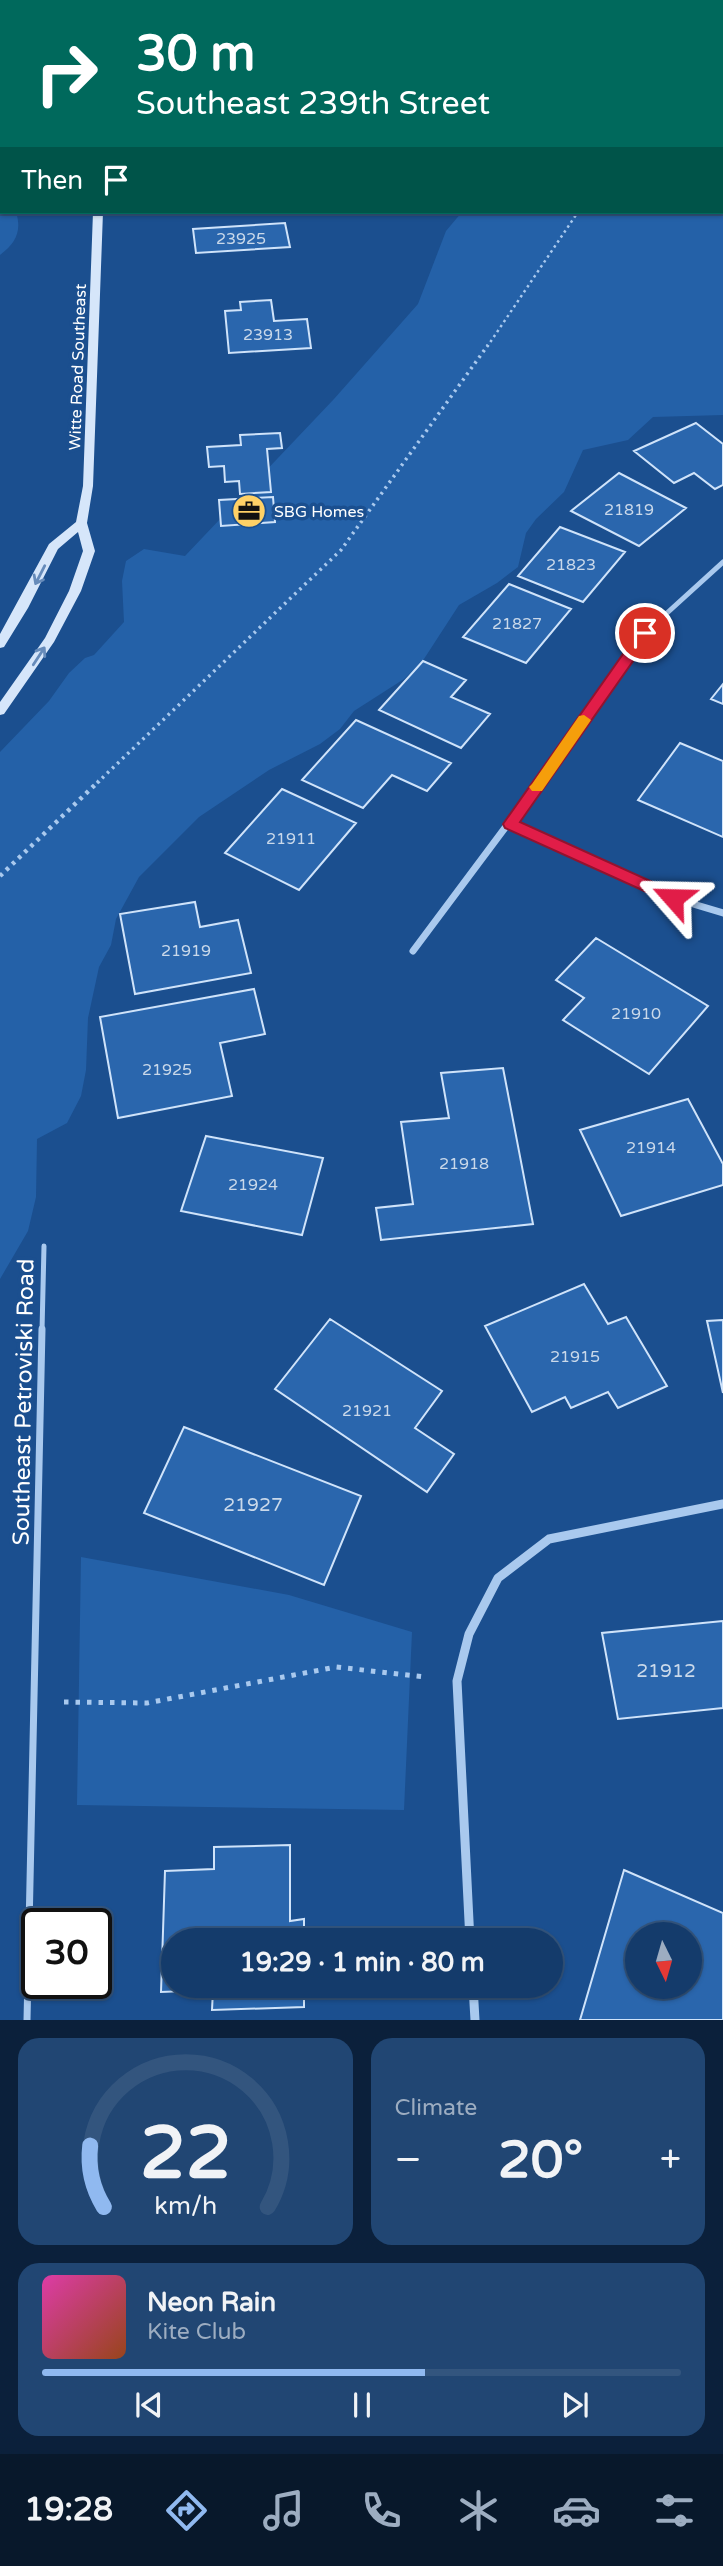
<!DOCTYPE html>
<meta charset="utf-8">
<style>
body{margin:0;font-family:"Varela Round",sans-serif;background:#214673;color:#f1f3f6;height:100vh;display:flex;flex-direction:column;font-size:26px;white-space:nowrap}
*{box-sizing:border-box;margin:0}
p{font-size:23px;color:#9dadc1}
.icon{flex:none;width:38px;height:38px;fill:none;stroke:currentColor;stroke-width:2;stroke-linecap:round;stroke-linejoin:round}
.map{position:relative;height:2020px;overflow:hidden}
.drawer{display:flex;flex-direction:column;gap:18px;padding:18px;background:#0b203b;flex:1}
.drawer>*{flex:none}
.hud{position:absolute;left:0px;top:0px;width:724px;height:214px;box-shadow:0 2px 5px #0004,0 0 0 2px #33557e;background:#00695c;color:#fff;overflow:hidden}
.needle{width:46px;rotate:175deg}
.buttons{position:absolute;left:625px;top:1922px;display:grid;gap:14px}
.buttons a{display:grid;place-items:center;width:77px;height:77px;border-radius:50%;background:#143b6b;box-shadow:0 2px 5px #0004,0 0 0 2px #33557e;font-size:35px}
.speed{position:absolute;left:21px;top:1908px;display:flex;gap:14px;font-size:35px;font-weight:700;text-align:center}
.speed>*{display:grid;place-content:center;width:91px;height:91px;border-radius:50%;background:#143b6b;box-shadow:0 2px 5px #0004,0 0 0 2px #33557e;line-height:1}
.speed .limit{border:4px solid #111;border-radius:10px;background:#fff;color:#111}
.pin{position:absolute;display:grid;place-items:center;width:60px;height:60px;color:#fff;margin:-30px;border:4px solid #fff;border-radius:50%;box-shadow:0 2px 7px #0007}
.me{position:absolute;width:77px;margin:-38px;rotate:295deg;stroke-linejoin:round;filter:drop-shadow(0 0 5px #0008)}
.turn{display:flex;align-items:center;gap:24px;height:147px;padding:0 21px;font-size:32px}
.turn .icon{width:91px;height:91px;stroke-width:2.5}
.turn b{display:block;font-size:49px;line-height:60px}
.then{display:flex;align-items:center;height:66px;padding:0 21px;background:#0003;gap:14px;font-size:26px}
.big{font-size:52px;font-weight:700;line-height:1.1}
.drawer .card{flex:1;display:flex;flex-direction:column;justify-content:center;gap:10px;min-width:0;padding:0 24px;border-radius:21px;background:#214673}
.drawer .dial{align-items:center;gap:0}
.dial svg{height:182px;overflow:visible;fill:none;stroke:#33557e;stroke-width:7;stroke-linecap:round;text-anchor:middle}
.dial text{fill:#f1f3f6;stroke:none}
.song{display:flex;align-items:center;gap:21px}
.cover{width:84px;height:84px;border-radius:10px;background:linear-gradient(135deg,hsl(320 70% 55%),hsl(20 70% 35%))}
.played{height:7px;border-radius:4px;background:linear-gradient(90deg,#90b9f0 60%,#33557e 60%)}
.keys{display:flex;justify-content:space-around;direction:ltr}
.heat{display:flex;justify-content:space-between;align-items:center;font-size:38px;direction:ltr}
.drawer .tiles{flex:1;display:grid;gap:18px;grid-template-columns:1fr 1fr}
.card:last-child{grid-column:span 2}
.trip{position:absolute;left:161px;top:1928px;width:402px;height:70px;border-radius:35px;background:#143b6b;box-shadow:0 2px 5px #0004,0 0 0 2px #33557e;font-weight:700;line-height:70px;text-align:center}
.tabs{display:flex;height:112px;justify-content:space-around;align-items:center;background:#08182b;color:#9dadc1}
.tabs .icon{width:49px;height:49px}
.tabs .active{color:#90b9f0}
.tabs b{font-size:32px;color:#f1f3f6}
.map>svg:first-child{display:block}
</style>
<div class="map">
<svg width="723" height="2020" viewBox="0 0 723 2020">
<rect width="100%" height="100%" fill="#1b4f8f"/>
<path fill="#2461a8" d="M723,166V415L653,417L628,440L583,450L564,492L536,519L526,533L518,567L497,583L459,605L422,662L404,679L354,711L340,729L320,744L269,770L199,817L139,877L116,919L111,945L99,967L88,1018L86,1070L81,1096L67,1123L37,1139L36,1197L28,1231L0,1279V752L49,701L69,673L85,658L94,655L124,622L122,581L126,561L144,549L185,556L334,399L418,304L446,231L462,212H723Z
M0,194L2,212H16C22,231 16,243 0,255Z
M81,1557L289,1595L412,1632L404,1810L77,1805Z"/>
<path fill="#2a66ad" stroke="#cfe3fa" stroke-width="2" fill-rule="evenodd" d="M285,223L290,247L196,253L193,229Z
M271,300L274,321L307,319L311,348L229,353L225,311L241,310L240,302Z
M696,423L723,444V485L715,489L694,473L674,483L634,451Z
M280,433L282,448L267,449L271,492L240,494L239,481L225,482L224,466L209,467L207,447L241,445L240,435Z
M619,473L686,508L639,546L571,511Z
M273,497L275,522L221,526L219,500Z
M560,527L625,552L583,602L518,576Z
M509,584L571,609L526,663L463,637Z
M423,661L466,680L451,697L490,714L461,748L379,710Z
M723,684V704L711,699Z
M356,720L451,763L427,791L392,775L363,808L302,780Z
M680,743L723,761V837L638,800Z
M282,789L356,823L299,890L225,853Z
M195,902L200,927L238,920L251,973L135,994L120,914Z
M596,938L708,1006L649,1074L563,1020L584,998L556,980Z
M254,989L265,1034L220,1043L232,1096L118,1118L100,1017Z
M503,1068L533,1224L381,1240L376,1208L413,1204L401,1122L449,1118L441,1073Z
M688,1099L723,1164V1185L621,1216L580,1130Z
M206,1136L323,1158L302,1235L181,1211Z
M584,1284L608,1324L626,1317L667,1386L618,1408L608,1392L571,1408L565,1397L532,1412L485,1326Z
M330,1319L442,1391L415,1428L454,1454L427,1492L275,1389Z
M723,1320V1393L707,1321Z
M184,1427L361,1496L324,1585L144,1513Z
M723,1621V1708L618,1719L602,1633Z
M290,1845V1921L304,1919V1941H173V1986H304V2007L212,2010L213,1990L161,1992L165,1871L214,1869V1847Z
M624,1870L723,1913V2020H580ZM637,1934H690V1986H637Z"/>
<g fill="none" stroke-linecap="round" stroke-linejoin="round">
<path stroke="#a9c9ee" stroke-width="2.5" stroke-dasharray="2.5 3.5" stroke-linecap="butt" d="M487,347L578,212"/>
<path stroke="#a9c9ee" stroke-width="3.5" stroke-dasharray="2.5 4.5" stroke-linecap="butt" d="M97,783L341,550L488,345"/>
<path stroke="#a9c9ee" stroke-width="4.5" stroke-dasharray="3.5 5" stroke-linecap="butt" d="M0,876L99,781"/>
<path stroke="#a9c9ee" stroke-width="5" stroke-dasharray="4.5 7" stroke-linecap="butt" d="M64,1702L147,1703L336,1667L425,1677"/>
<path stroke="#a9c9ee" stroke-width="5" d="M42,1331L44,1246"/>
<path stroke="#a9c9ee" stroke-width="7" d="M27,2020L42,1329"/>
<path stroke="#a9c9ee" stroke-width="5" d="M539,783L645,633L723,562"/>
<path stroke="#a9c9ee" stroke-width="7" d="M510,824L673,898L723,913
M413,951L540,781"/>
<path stroke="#a9c9ee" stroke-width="9" d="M470,1941L457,1681L469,1634L498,1578L549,1539L723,1504
M473,1986L475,2020"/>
<path fill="#d6e6fa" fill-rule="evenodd" d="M97,0H105V2H97Z
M93,212H103L93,486L87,523L95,551L81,591L54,642L4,714L0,715V702L45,638L69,591L83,551L78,532L58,549L28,608L4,647L0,648V634L49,544L76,522L83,486Z"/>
</g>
<defs><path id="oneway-shaft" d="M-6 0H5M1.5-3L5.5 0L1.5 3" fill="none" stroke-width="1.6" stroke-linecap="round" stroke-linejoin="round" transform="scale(1.75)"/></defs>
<g stroke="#668bba">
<use href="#oneway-shaft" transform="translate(40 575) rotate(117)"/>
<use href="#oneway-shaft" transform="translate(39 656) rotate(-57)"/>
</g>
<path fill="#e11d48" stroke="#92132f" stroke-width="2" d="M645,629L652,633L650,637L520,822L679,894L681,898L673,904L505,828L503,824L640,630Z"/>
<path fill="#f59e0b" d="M584,715L591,720L589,723L542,791H532L529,787L532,784L579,716Z"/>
<defs>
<g id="office-disc" transform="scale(1.75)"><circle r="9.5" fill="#ffd166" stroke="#1b4f8f"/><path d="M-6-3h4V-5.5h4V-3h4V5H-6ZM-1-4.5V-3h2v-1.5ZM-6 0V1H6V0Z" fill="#111"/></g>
</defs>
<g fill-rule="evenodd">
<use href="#office-disc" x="249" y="511"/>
</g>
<g text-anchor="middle" stroke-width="7" stroke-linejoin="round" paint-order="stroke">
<g font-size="16" fill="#cad9ea">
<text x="241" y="244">23925</text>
<text x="268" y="340">23913</text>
<text x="629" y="515">21819</text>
<text x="571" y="570">21823</text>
<text x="517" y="629">21827</text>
<text x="291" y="844">21911</text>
<text x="186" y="956">21919</text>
<text x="636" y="1019">21910</text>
<text x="167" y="1075">21925</text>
<text x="651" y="1153">21914</text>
<text x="464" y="1169">21918</text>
<text x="253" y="1190">21924</text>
<text x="575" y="1362">21915</text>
<text x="367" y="1416">21921</text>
</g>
<g font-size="16" fill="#fff" stroke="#1b4f8f">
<text transform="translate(77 367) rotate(-88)" y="6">Witte Road Southeast</text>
</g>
<g font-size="16" fill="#fff" stroke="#1b4f8f" text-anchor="start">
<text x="274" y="517">SBG Homes</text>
</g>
<g font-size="19" fill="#cad9ea">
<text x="253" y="1511">21927</text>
<text x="666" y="1677">21912</text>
</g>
<g font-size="23" fill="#fff" stroke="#1b4f8f">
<text transform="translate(23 1402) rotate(-89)" y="8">Southeast Petroviski Road</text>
</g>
</g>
</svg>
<div class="buttons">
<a><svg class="needle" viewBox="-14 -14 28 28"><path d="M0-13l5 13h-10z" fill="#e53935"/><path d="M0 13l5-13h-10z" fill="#9dadc1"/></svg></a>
</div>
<div class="speed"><div class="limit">30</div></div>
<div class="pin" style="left:645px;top:633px;background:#d93025"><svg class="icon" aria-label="arrive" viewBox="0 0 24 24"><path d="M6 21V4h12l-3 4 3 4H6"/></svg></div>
<svg class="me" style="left:673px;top:898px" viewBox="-20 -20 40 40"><path d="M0-17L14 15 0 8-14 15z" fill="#e11d48" stroke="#fff" stroke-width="4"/></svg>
<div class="trip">19:29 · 1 min · 80 m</div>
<div class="hud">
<div class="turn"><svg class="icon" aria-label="right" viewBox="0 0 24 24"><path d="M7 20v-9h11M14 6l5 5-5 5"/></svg><div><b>30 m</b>Southeast 239th Street</div></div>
<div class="then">Then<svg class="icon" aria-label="arrive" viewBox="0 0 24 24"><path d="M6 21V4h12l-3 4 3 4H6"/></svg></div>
</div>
</div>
<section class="drawer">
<div class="tiles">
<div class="card dial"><svg viewBox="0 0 100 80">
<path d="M14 69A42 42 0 1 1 86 69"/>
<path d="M14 69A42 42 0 0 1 8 42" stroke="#90b9f0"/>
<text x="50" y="56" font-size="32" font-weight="700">22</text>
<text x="50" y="72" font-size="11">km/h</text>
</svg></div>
<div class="card"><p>Climate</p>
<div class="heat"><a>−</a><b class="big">20°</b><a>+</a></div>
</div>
<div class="card">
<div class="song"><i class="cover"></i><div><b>Neon Rain</b><p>Kite Club</p></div></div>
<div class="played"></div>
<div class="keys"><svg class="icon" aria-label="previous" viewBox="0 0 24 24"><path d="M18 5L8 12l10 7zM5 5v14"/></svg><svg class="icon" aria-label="pause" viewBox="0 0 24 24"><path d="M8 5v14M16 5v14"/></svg><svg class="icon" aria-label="next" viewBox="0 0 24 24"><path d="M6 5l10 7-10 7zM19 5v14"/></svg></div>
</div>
</div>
</section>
<nav class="tabs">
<b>19:28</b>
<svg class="icon active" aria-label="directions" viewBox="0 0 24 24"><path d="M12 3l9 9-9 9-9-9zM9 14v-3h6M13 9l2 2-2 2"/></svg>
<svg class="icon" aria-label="music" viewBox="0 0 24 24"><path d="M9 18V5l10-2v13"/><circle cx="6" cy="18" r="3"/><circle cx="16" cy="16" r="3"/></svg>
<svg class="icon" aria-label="phone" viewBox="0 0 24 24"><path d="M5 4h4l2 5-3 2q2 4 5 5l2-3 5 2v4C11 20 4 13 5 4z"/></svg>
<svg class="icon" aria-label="climate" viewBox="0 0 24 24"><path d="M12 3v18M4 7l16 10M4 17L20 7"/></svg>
<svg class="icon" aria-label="car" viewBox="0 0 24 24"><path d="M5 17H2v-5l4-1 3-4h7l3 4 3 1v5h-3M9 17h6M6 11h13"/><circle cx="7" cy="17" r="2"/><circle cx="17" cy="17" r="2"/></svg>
<svg class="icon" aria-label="filters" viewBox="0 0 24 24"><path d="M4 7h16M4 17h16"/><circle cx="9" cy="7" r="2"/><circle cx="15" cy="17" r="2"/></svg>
</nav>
